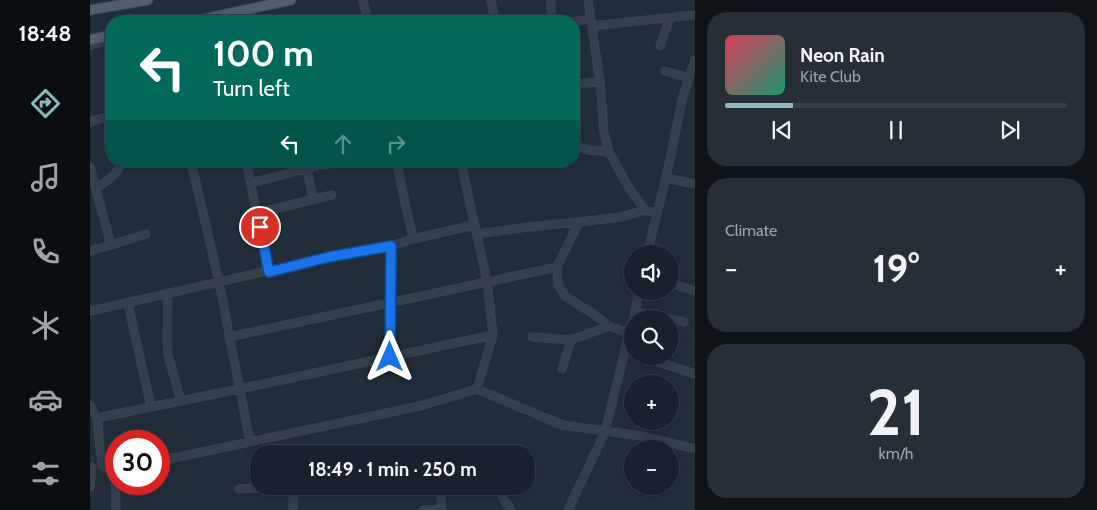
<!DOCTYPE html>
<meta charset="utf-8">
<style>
body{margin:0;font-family:Cabin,sans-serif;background:#262f38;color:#f1f3f6;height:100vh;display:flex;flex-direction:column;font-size:19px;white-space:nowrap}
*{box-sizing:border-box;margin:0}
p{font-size:16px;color:#9fa4a9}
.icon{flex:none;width:28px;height:28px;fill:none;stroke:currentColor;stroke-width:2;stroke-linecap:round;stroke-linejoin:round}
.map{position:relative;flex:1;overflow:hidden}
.side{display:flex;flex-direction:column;gap:12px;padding:12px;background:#0e1318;width:402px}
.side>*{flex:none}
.top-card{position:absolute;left:15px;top:15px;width:475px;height:152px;border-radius:20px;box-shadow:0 2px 12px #0003,0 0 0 1px #373f48;background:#00695c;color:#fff;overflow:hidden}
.tools{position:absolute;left:534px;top:245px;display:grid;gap:10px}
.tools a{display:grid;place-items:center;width:55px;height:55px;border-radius:50%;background:#19222c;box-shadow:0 2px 12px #0003,0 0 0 1px #373f48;font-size:25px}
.speed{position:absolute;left:15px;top:430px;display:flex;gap:10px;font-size:25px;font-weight:700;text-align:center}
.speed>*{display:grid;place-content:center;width:65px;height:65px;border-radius:50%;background:#19222c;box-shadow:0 2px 12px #0003,0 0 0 1px #373f48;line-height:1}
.speed .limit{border:8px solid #d22;background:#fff;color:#111}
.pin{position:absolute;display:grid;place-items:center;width:42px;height:42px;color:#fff;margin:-21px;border:2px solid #fff;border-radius:50%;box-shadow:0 1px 5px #0007}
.me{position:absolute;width:55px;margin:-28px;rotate:0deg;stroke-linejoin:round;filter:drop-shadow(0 0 4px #0008)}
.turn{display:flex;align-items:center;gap:18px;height:105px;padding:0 25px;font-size:22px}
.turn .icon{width:65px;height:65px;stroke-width:2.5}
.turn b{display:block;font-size:35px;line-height:42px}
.lanes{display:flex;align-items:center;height:48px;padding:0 25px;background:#0003;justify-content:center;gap:25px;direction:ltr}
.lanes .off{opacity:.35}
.big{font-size:38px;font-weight:700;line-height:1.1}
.side .card{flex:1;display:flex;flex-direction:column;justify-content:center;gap:8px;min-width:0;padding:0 18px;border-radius:20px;background:#262f38}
.side .dial{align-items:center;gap:0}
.dial b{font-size:65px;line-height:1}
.song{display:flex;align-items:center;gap:15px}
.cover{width:60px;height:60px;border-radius:8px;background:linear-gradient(135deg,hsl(350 70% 55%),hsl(160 70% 35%))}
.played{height:5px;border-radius:2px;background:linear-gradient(90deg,#8bbbb9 20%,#373f48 20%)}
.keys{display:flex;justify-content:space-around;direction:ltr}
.heat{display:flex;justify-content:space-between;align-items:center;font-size:28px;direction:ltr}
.trip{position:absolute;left:160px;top:445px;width:285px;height:50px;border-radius:20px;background:#19222c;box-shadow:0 2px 12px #0003,0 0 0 1px #373f48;font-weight:700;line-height:50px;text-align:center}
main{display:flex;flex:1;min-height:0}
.dock{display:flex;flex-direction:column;width:90px;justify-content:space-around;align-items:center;background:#0a0e12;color:#9fa4a9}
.dock .icon{width:35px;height:35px}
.dock .on{color:#8bbbb9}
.dock b{font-size:22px;color:#f1f3f6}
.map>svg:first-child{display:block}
</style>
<main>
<nav class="dock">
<b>18:48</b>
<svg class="icon on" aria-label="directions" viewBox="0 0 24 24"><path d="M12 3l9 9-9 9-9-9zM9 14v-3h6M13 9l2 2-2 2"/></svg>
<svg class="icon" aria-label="music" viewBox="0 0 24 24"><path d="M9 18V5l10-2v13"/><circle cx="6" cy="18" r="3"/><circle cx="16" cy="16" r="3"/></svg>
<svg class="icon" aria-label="phone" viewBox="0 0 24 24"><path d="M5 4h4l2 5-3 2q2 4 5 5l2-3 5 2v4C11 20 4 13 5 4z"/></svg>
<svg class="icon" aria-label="climate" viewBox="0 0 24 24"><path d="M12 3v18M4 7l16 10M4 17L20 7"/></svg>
<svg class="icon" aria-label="car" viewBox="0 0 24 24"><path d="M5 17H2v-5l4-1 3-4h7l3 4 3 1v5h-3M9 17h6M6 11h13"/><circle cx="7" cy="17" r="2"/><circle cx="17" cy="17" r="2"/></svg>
<svg class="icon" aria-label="filters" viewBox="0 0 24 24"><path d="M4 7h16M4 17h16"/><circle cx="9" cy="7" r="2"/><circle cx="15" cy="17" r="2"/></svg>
</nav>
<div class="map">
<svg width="605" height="510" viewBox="0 0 605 510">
<rect width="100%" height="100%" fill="#212e3a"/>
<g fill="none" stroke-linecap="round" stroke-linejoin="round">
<g stroke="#3e4954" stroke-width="9">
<path id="minor" d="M273,0L278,21
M401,0L405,21
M461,0V21
M498,0L510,82L514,133L519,152L539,188L555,210
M484,22L500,19
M501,26L605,15
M0,45L21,40
M570,46L580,18
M575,71L599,78
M484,84L510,82
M0,122L21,115
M484,145L498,150L519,152
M101,161L129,282L160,442
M156,161L179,272
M306,161L323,239
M0,167L21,245L0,251
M217,169L223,199
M576,178L605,184
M161,183L231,165L259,161
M6,188C16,181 30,175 30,161
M167,213L242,195
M387,234L438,227L489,222
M21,245L56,234
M557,254L576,178L593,96L605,60
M467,267L468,285L475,296L503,314L519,326L540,334
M580,283L605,291
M78,293L77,339L78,355L91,401
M38,304L61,407
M0,311L239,257L301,246L323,239L384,225
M545,312L577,319
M544,316L549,291
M580,319L594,322
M139,337L467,267L489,222L531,217L555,210L566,213
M442,337L481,340L519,326
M551,356L605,374
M300,357L299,302L301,246
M472,369L481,340
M387,389L472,425L552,436L605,449
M0,405L7,418L12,466L18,469H26
M7,418L149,389L403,335L397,281L371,163L377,161
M69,461L330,406L387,389L403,335
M25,470L26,510
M203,486V510
M350,486L352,510
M406,486L421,510
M0,487L2,467
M149,489L205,486
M333,510L352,509
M478,510L515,432L542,322"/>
</g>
<g stroke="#3e4954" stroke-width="11">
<path id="major" d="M0,10L58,0
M104,21L201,0
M0,40L21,35"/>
</g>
<use href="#minor" stroke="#35404b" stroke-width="8"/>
<use href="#major" stroke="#525f6b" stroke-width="9"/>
</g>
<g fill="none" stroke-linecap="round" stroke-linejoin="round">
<g stroke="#114b97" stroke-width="12">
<path id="route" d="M170,227L179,272L239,257L301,246L300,357"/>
</g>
<use href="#route" stroke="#1a73e8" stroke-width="9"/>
</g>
</svg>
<div class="tools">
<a><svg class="icon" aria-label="sound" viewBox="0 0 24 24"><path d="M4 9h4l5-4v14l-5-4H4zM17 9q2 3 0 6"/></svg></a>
<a><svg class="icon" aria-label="search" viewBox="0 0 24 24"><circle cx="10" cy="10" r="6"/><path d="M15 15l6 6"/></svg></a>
<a>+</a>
<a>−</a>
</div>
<div class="speed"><div class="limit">30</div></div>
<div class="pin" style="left:170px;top:227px;background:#d93025"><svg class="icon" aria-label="arrive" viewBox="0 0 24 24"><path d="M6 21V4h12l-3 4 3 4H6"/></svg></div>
<svg class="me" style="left:300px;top:357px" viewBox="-20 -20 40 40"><path d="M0-17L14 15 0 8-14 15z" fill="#1a73e8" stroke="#fff" stroke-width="4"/></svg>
<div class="trip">18:49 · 1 min · 250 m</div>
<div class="top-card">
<div class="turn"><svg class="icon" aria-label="left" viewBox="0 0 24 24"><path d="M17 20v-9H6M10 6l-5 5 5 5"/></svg><div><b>100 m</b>Turn left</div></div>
<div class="lanes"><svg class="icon" aria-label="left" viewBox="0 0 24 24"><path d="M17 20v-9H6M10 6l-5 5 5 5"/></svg><svg class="icon off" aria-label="ahead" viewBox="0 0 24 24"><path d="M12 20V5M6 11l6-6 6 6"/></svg><svg class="icon off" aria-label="right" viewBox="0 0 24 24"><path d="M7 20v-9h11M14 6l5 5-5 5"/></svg></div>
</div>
</div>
<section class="side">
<div class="card">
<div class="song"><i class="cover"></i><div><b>Neon Rain</b><p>Kite Club</p></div></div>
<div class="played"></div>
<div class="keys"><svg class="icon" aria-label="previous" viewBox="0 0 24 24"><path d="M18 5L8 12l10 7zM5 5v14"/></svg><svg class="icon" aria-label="pause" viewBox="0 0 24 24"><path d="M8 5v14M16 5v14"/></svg><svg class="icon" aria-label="next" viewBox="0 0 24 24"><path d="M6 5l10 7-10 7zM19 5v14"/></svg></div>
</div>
<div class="card"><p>Climate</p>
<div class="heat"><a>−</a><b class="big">19°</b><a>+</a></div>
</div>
<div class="card dial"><b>21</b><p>km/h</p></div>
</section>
</main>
